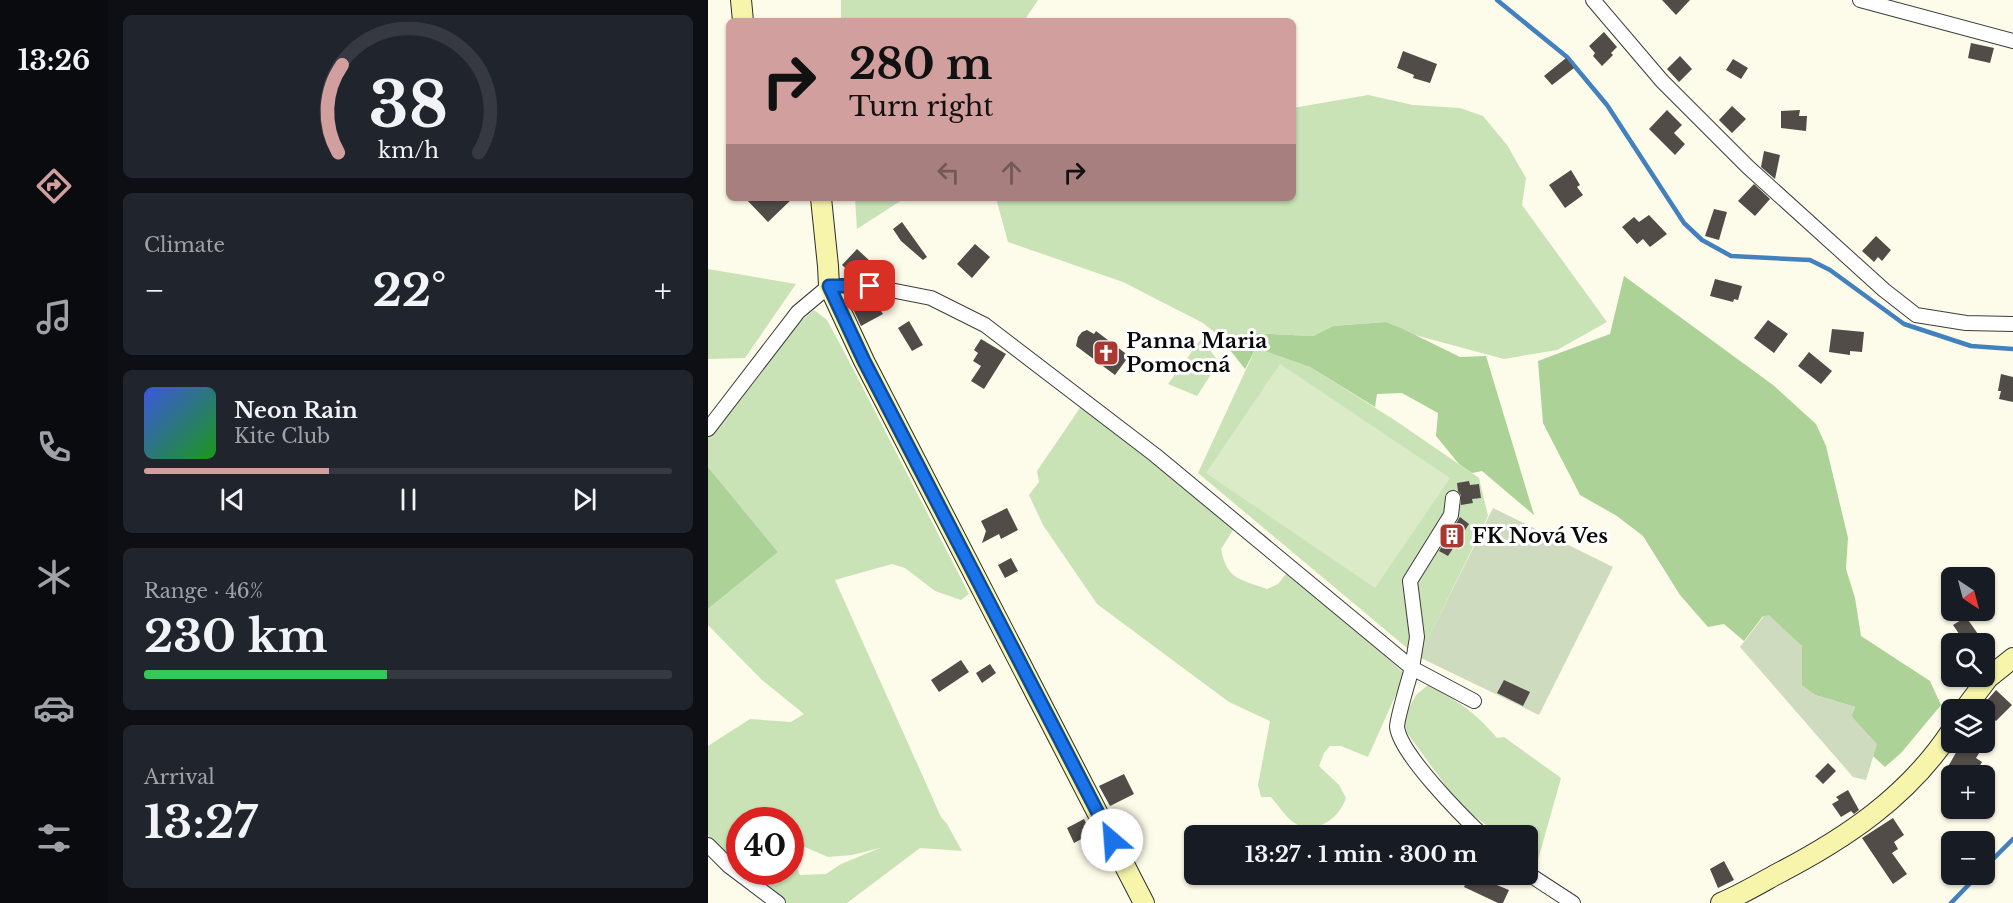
<!DOCTYPE html>
<meta charset="utf-8">
<style>
body{margin:0;font-family:"Libre Baskerville",serif;background:#20242c;color:#f1f3f6;height:100vh;display:flex;flex-direction:column;font-size:22px;white-space:nowrap}
*{box-sizing:border-box;margin:0}
p{font-size:20px;color:#9ea1a6}
.icon{flex:none;width:33px;height:33px;fill:none;stroke:currentColor;stroke-width:2;stroke-linecap:round;stroke-linejoin:round}
.map{position:relative;flex:1;overflow:hidden}
.sheet{display:flex;flex-direction:column;gap:15px;padding:15px;background:#0d0f14;width:600px}
.sheet>*{flex:none}
.hud{position:absolute;left:18px;top:18px;width:570px;height:183px;border-radius:9px;box-shadow:0 2px 4px #0004;background:#d19f9e;color:#111;overflow:hidden}
.needle{width:39px;rotate:144deg}
.fabs{position:absolute;left:1233px;top:567px;display:grid;gap:12px}
.fabs a{display:grid;place-items:center;width:54px;height:54px;border-radius:9px;background:#171b24;box-shadow:0 2px 4px #0004;font-size:30px}
.speed{position:absolute;left:18px;top:807px;display:flex;gap:12px;font-size:30px;font-weight:700;text-align:center}
.speed>*{display:grid;place-content:center;width:78px;height:78px;border-radius:50%;background:#171b24;box-shadow:0 2px 4px #0004;line-height:1}
.speed .limit{border:9px solid #d22;background:#fff;color:#111}
.pin{position:absolute;display:grid;place-items:center;width:51px;height:51px;color:#fff;margin:-26px;border-radius:12px;box-shadow:0 3px 9px #0006}
.me{position:absolute;width:66px;margin:-33px;rotate:333deg;stroke-linejoin:round;filter:drop-shadow(0 0 4px #0008)}
.turn{display:flex;align-items:center;gap:21px;height:126px;padding:0 24px;font-size:27px}
.turn .icon{width:78px;height:78px;stroke-width:2.5}
.turn b{display:block;font-size:42px;line-height:51px}
.lanes{display:flex;align-items:center;height:57px;padding:0 24px;background:#0003;justify-content:center;gap:30px;direction:ltr}
.lanes .off{opacity:.35}
.big{font-size:45px;font-weight:700;line-height:1.1}
.sheet .widget{flex:1;display:flex;flex-direction:column;justify-content:center;gap:9px;min-width:0;padding:0 21px;border-radius:9px;background:#20242c}
.sheet .dial{align-items:center;gap:0}
.dial svg{height:156px;overflow:visible;fill:none;stroke:#363941;stroke-width:7;stroke-linecap:round;text-anchor:middle}
.dial text{fill:#f1f3f6;stroke:none}
.song{display:flex;align-items:center;gap:18px}
.cover{width:72px;height:72px;border-radius:9px;background:linear-gradient(135deg,hsl(230 70% 55%),hsl(120 70% 35%))}
.played{height:6px;border-radius:3px;background:linear-gradient(90deg,#d19f9e 35%,#363941 35%)}
.keys{display:flex;justify-content:space-around;direction:ltr}
.heat{display:flex;justify-content:space-between;align-items:center;font-size:33px;direction:ltr}
.charge{height:9px;border-radius:4px;background:linear-gradient(90deg,#34c759 46%,#363941 0)}
.trip{position:absolute;left:476px;top:825px;width:354px;height:60px;border-radius:9px;background:#171b24;box-shadow:0 2px 4px #0004;font-weight:700;line-height:60px;text-align:center}
main{display:flex;flex:1;min-height:0}
.tab-bar{display:flex;flex-direction:column;width:108px;justify-content:space-around;align-items:center;background:#090b0e;color:#9ea1a6}
.tab-bar .icon{width:42px;height:42px}
.tab-bar .active{color:#d19f9e}
.tab-bar b{font-size:27px;color:#f1f3f6}
.map>svg:first-child{display:block}
</style>
<main>
<nav class="tab-bar">
<b>13:26</b>
<svg class="icon active" aria-label="directions" viewBox="0 0 24 24"><path d="M12 3l9 9-9 9-9-9zM9 14v-3h6M13 9l2 2-2 2"/></svg>
<svg class="icon" aria-label="music" viewBox="0 0 24 24"><path d="M9 18V5l10-2v13"/><circle cx="6" cy="18" r="3"/><circle cx="16" cy="16" r="3"/></svg>
<svg class="icon" aria-label="phone" viewBox="0 0 24 24"><path d="M5 4h4l2 5-3 2q2 4 5 5l2-3 5 2v4C11 20 4 13 5 4z"/></svg>
<svg class="icon" aria-label="climate" viewBox="0 0 24 24"><path d="M12 3v18M4 7l16 10M4 17L20 7"/></svg>
<svg class="icon" aria-label="car" viewBox="0 0 24 24"><path d="M5 17H2v-5l4-1 3-4h7l3 4 3 1v5h-3M9 17h6M6 11h13"/><circle cx="7" cy="17" r="2"/><circle cx="17" cy="17" r="2"/></svg>
<svg class="icon" aria-label="filters" viewBox="0 0 24 24"><path d="M4 7h16M4 17h16"/><circle cx="9" cy="7" r="2"/><circle cx="15" cy="17" r="2"/></svg>
</nav>
<section class="sheet">
<div class="widget dial"><svg viewBox="0 0 100 80">
<path d="M14 69A42 42 0 1 1 86 69"/>
<path d="M14 69A42 42 0 0 1 16 24" stroke="#d19f9e"/>
<text x="50" y="56" font-size="32" font-weight="700">38</text>
<text x="50" y="72" font-size="11">km/h</text>
</svg></div>
<div class="widget"><p>Climate</p>
<div class="heat"><a>−</a><b class="big">22°</b><a>+</a></div>
</div>
<div class="widget">
<div class="song"><i class="cover"></i><div><b>Neon Rain</b><p>Kite Club</p></div></div>
<div class="played"></div>
<div class="keys"><svg class="icon" aria-label="previous" viewBox="0 0 24 24"><path d="M18 5L8 12l10 7zM5 5v14"/></svg><svg class="icon" aria-label="pause" viewBox="0 0 24 24"><path d="M8 5v14M16 5v14"/></svg><svg class="icon" aria-label="next" viewBox="0 0 24 24"><path d="M6 5l10 7-10 7zM19 5v14"/></svg></div>
</div>
<div class="widget"><p>Range · 46%</p><b class="big">230 km</b><div class="charge"></div></div>
<div class="widget"><p>Arrival</p><b class="big">13:27</b></div>
</section>
<div class="map">
<svg width="1305" height="903" viewBox="0 0 1305 903">
<rect width="100%" height="100%" fill="#fdfbe9"/>
<path fill="#c9e3b7" d="M133,0H330L316,21H133Z
M660,95L705,105L752,108L775,116L799,145L818,178L814,205L899,322L849,350L796,359L707,335L678,322L625,326L605,336L540,333L511,336L495,323L415,282L300,242L288,198H585V108Z
M147,198H197L149,229Z
M0,269L88,284L37,358L0,359Z
M106,310L119,320L141,361L261,594L253,600L227,591L197,568L184,564L127,580L233,817L239,824L254,851L212,848L139,903H78L36,872H82L83,849L90,855L87,864L92,875L118,874L133,864L172,848L144,855L120,857L83,841L82,820H32L31,867L0,835V746L42,719L83,722L96,714L54,680L0,625V609L70,552L0,467V438L92,322Z
M493,339L511,362L489,396L460,384Z
M548,348L602,367L685,419L771,478L780,516L711,658L490,473Z
M376,402L527,527L513,549C519,580 532,579 559,589L570,584L578,574L632,615L697,674L660,757L633,746H622L616,753L611,766L631,785L638,798C631,819 606,837 585,822C577,816 570,805 563,797H553L550,785L562,721L521,702L389,604L335,525L321,495L331,482L329,471Z
M720,685C750,701 767,712 789,738L796,737L853,778L830,860L819,853V836L793,835L754,808L699,733L695,719L708,695Z"/>
<path fill="#acd298" d="M916,276L1065,385L1108,424L1118,446L1140,538L1138,569L1147,598L1153,636L1222,681L1233,705L1193,753L1177,767L1165,756L1168,744L1143,716L1147,707L1107,695L1093,685L1094,646L1055,616L1036,641L1016,624L1000,627L972,595L935,536L909,516L872,495L835,423L830,361L902,334Z
M678,322L695,329L752,357L778,356L826,515L774,471L764,473L751,464L728,436L730,413L694,393L669,394L667,407L602,367L548,348L537,369L511,336L540,333L605,336L625,326Z
M0,467L70,552L0,609Z"/>
<path fill="#cfdbbe" d="M785,508L905,567L831,715L711,657Z
M1061,615L1094,646V685L1107,695L1147,707L1143,716L1169,744L1158,780L1145,777L1032,647L1056,616Z"/>
<path fill="#dbebc8" d="M572,364L742,478L667,588L498,473Z"/>
<g fill="none" stroke-linecap="round" stroke-linejoin="round">
<path stroke="#4280be" stroke-width="4.5" d="M789,0L859,57L899,105L976,223L994,240L1023,256L1102,260L1122,270L1196,324L1263,346L1305,349
M1276,868L1305,839
M1243,903L1271,874"/>
</g>
<path fill="#514c48" d="M954,0H982L968,15Z
M896,32L909,47L903,53L905,55L894,66L885,56L887,53L881,46Z
M1263,43L1286,48L1282,63L1260,58Z
M695,51L729,64L722,83L705,78L706,75L689,68Z
M972,56L984,69L971,82L959,69Z
M858,58L866,68L844,85L836,76Z
M1025,59L1040,68L1033,79L1018,70Z
M1024,106L1038,119L1024,133L1011,120Z
M959,110L974,125L966,133L977,144L967,155L941,129Z
M1092,110L1091,116H1099L1098,131L1073,128V111Z
M1056,151L1072,155L1067,179L1053,167Z
M863,170L872,185L869,187L875,195L857,208L841,185Z
M1046,184L1062,199L1047,216L1030,201Z
M37,198H85L60,222Z
M1006,209L1019,212L1011,240L997,236Z
M941,215L959,234L942,247L935,239L929,244L914,227L926,217L931,222Z
M194,222L219,257L215,260L193,241L185,229Z
M1168,236L1183,250L1174,261L1170,257L1166,262L1154,251Z
M267,244L282,257L264,278L249,264Z
M149,249L163,262L151,275L147,271L144,274L134,265Z
M1007,279L1034,286L1030,300L1026,299L1025,302L1002,296Z
M160,299L163,305L168,303L175,314L153,326L144,307Z
M1060,320L1080,334L1066,353L1046,338Z
M201,321L215,345L204,351L190,328Z
M1124,329L1156,332L1154,352L1142,351V355L1121,352Z
M379,330L386,334L388,331L421,356L407,375L368,346L370,337L374,332Z
M273,339L298,354L276,389L263,381L273,366L265,361L270,353L266,350Z
M1101,352L1124,371L1113,384L1090,366Z
M1293,374L1305,377V402L1291,399L1293,391H1290Z
M761,481L762,485L771,484L773,498L764,499L765,503L753,505V495L750,491L749,483Z
M299,508L310,530L293,539L291,534L274,543L278,531L273,521Z
M752,517L761,524L740,556L731,551Z
M303,558L310,571L297,578L290,565Z
M1258,617L1277,644H1258L1245,625Z
M253,660L261,672L231,692L223,680Z
M282,664L288,673L274,683L268,673Z
M796,680L822,692L815,706L789,693Z
M1288,690L1304,705L1288,721L1273,707Z
M1254,742H1261L1273,750L1268,758L1274,762L1266,776H1244L1237,772Z
M1120,763L1128,771L1115,784L1107,776Z
M416,774L426,794L402,806L391,786Z
M1140,790L1151,810L1146,814L1143,811L1133,817L1124,804L1131,800L1128,797Z
M1185,818L1196,835L1186,842L1190,849L1184,853L1199,874L1185,884L1154,838Z
M376,819L383,834L366,843L359,828Z
M1016,861L1026,880L1010,888L1002,869Z
M762,874L801,890L795,903H790L756,887Z"/>
<g fill="none" stroke-linecap="round" stroke-linejoin="round">
<g stroke="#3d3d3d" stroke-width="16">
<path id="street" d="M885,0L954,81L1040,167L1176,290L1208,315L1258,323L1305,324
M1152,0L1305,41
M0,429L90,312L121,286H162L223,298L277,325L447,455L704,668C701,679 689,718 689,727C692,754 755,817 775,836
M745,498L743,515L702,581L709,637L704,668L766,701
M0,845L21,866L70,903
M819,873L865,903"/>
</g>
<g stroke="#2c2c2c" stroke-width="22">
<path id="secondary" d="M33,0L35,21
M113,198L120,266L121,286L156,361L436,903
M1256,710L1280,678L1305,658
M1013,903C1032,895 1049,885 1067,875C1137,839 1200,797 1244,730"/>
</g>
<use href="#street" stroke="#fff" stroke-width="14"/>
<use href="#secondary" stroke="#f6f5ab" stroke-width="20"/>
</g>
<g fill="none" stroke-linecap="round" stroke-linejoin="round">
<g stroke="#114b97" stroke-width="15">
<path id="route" d="M162,286H121L156,361L404,840"/>
</g>
<use href="#route" stroke="#1a73e8" stroke-width="10"/>
</g>
<defs>
<g id="church-square" transform="scale(1.35)"><rect x="-9" y="-9" width="18" height="18" rx="4" fill="#aa3832" stroke="#fff"/><path d="M-1.2-6h2.4v3.5h3.3v2.4h-3.3V6h-2.4V-.1h-3.3v-2.4h3.3Z" fill="#fff"/></g>
<g id="building-square" transform="scale(1.35)"><rect x="-9" y="-9" width="18" height="18" rx="4" fill="#aa3832" stroke="#fff"/><path d="M-4-6H4V6H1V3H-1V6H-4ZM-2.5-4.3h1.7v1.8h-1.7ZM.8-4.3h1.7v1.8H.8ZM-2.5-1h1.7V.8h-1.7ZM.8-1h1.7V.8H.8Z" fill="#fff"/></g>
</defs>
<g fill-rule="evenodd">
<use href="#church-square" x="398" y="353"/>
<use href="#building-square" x="744" y="536"/>
</g>
<g text-anchor="middle" stroke-width="6" stroke-linejoin="round" paint-order="stroke">
<g font-size="21" font-weight="bold" fill="#0a0a0a" stroke="#fff" text-anchor="start">
<text x="418" y="348">Panna Maria<tspan x="418" dy="24">Pomocná</tspan></text>
<text x="764" y="543">FK Nová Ves</text>
</g>
</g>
</svg>
<div class="fabs">
<a><svg class="needle" viewBox="-14 -14 28 28"><path d="M0-13l5 13h-10z" fill="#e53935"/><path d="M0 13l5-13h-10z" fill="#9ea1a6"/></svg></a>
<a><svg class="icon" aria-label="search" viewBox="0 0 24 24"><circle cx="10" cy="10" r="6"/><path d="M15 15l6 6"/></svg></a>
<a><svg class="icon" aria-label="layers" viewBox="0 0 24 24"><path d="M12 4l9 5-9 5-9-5zM3 14l9 5 9-5"/></svg></a>
<a>+</a>
<a>−</a>
</div>
<div class="speed"><div class="limit">40</div></div>
<div class="pin" style="left:162px;top:286px;background:#d93025"><svg class="icon" aria-label="arrive" viewBox="0 0 24 24"><path d="M6 21V4h12l-3 4 3 4H6"/></svg></div>
<svg class="me" style="left:404px;top:840px" viewBox="-20 -20 40 40"><circle r="19" fill="#fff"/><path d="M0-13L10 11 0 6-10 11z" fill="#1a73e8"/></svg>
<div class="trip">13:27 · 1 min · 300 m</div>
<div class="hud">
<div class="turn"><svg class="icon" aria-label="right" viewBox="0 0 24 24"><path d="M7 20v-9h11M14 6l5 5-5 5"/></svg><div><b>280 m</b>Turn right</div></div>
<div class="lanes"><svg class="icon off" aria-label="left" viewBox="0 0 24 24"><path d="M17 20v-9H6M10 6l-5 5 5 5"/></svg><svg class="icon off" aria-label="ahead" viewBox="0 0 24 24"><path d="M12 20V5M6 11l6-6 6 6"/></svg><svg class="icon" aria-label="right" viewBox="0 0 24 24"><path d="M7 20v-9h11M14 6l5 5-5 5"/></svg></div>
</div>
</div>
</main>
